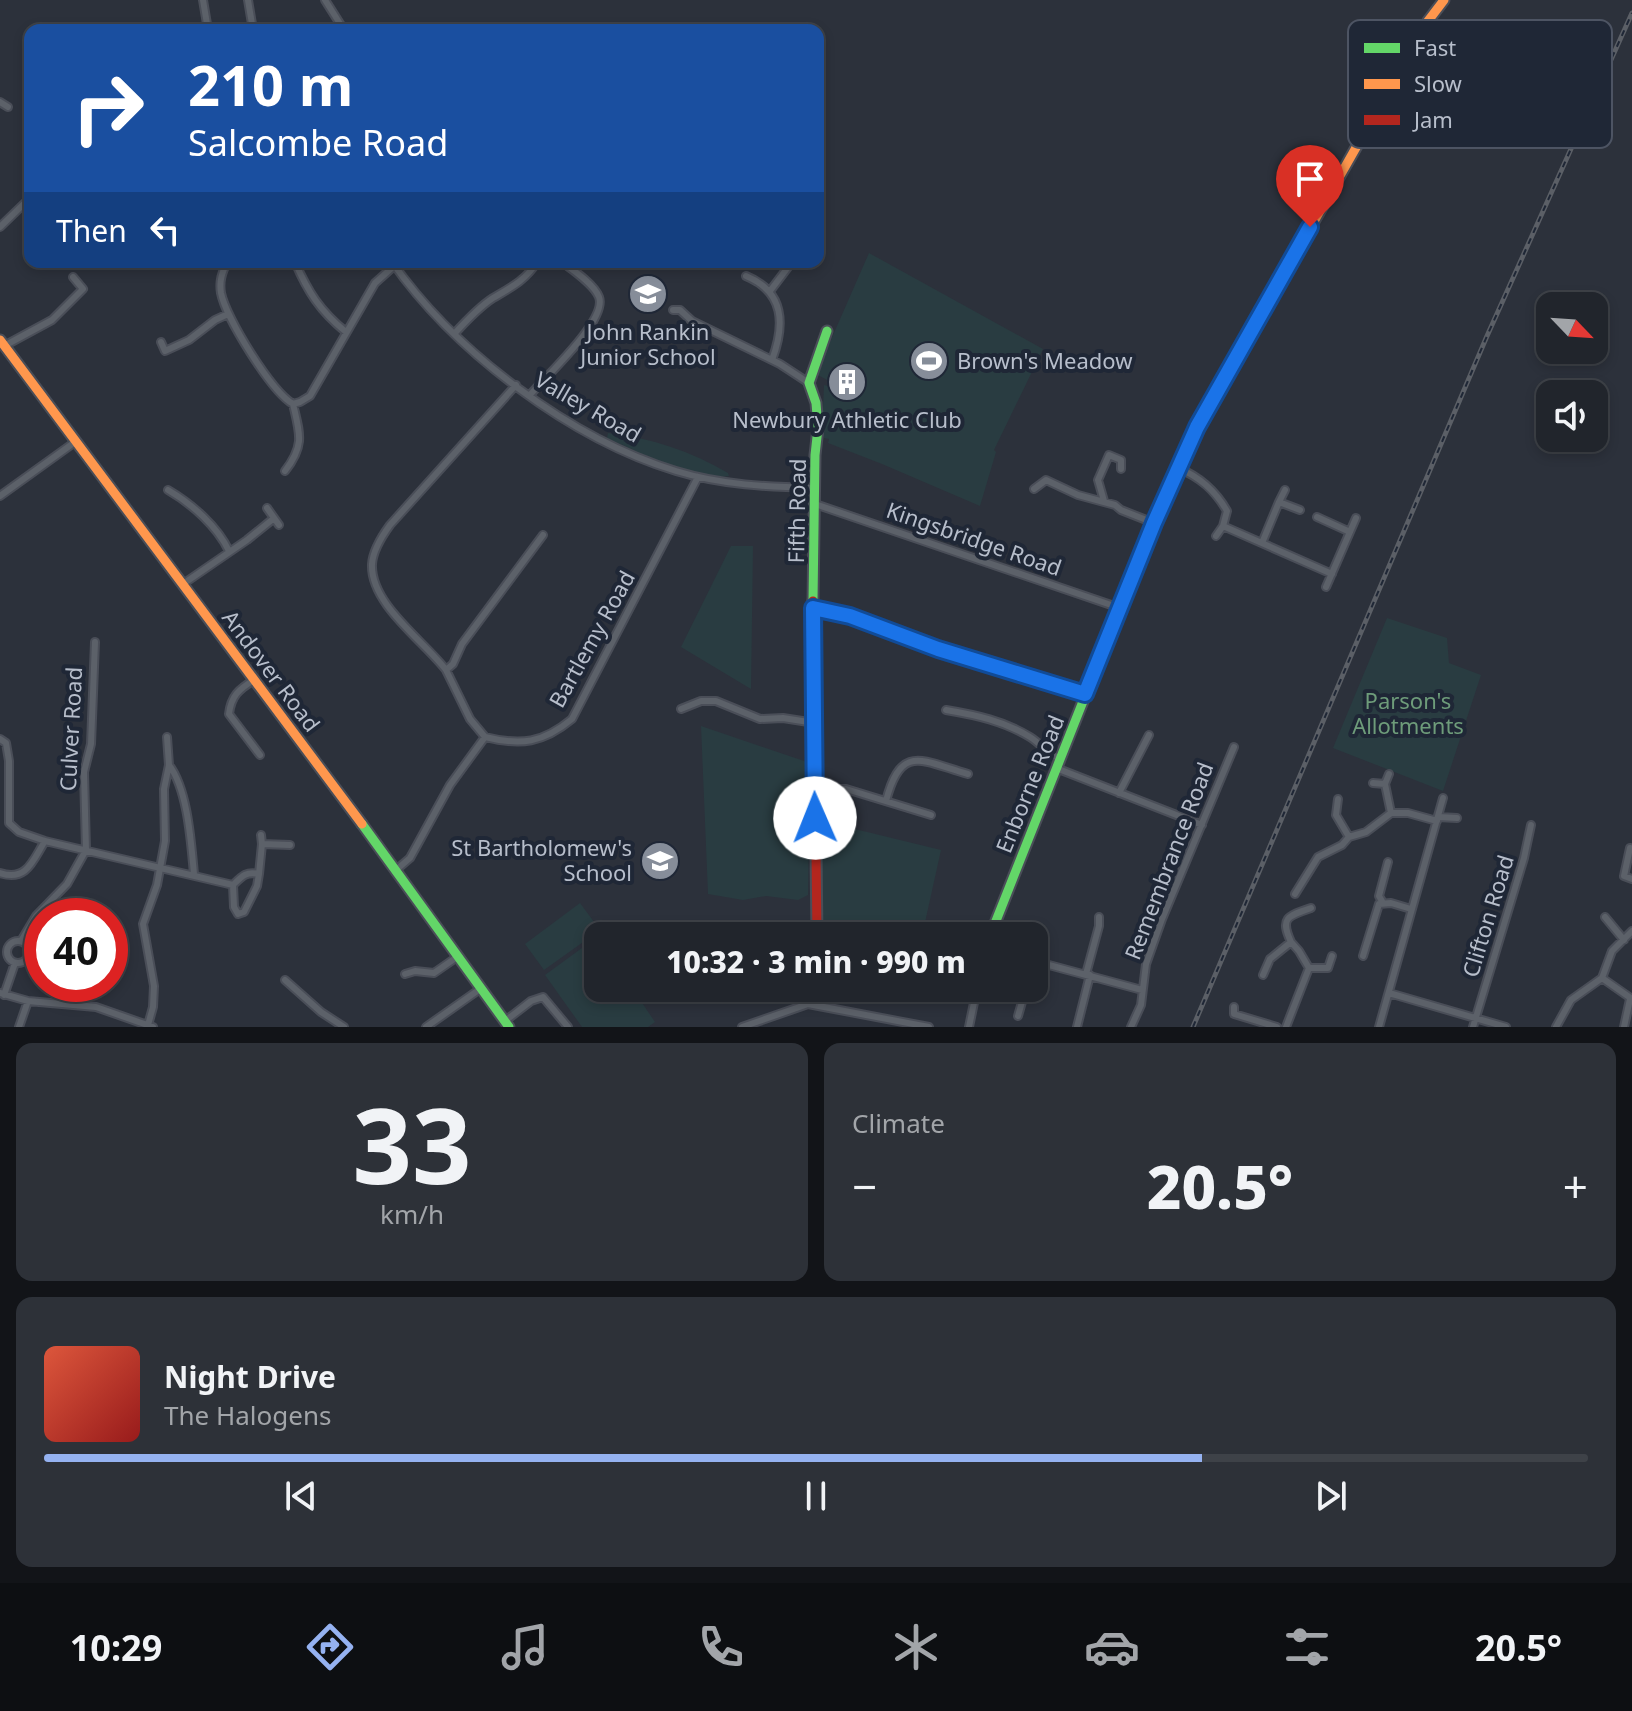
<!DOCTYPE html>
<meta charset="utf-8">
<style>
body{margin:0;font-family:"Noto Sans",sans-serif;background:#2d3138;color:#f1f3f6;height:100vh;display:flex;flex-direction:column;font-size:30px;white-space:nowrap}
*{box-sizing:border-box;margin:0}
p{font-size:26px;color:#a2a5a9}
.icon{flex:none;width:44px;height:44px;fill:none;stroke:currentColor;stroke-width:2;stroke-linecap:round;stroke-linejoin:round}
.map{position:relative;height:1027px;overflow:hidden}
.drawer{display:flex;flex-direction:column;gap:16px;padding:16px;background:#121418;flex:1}
.drawer>*{flex:none}
.guide{position:absolute;left:24px;top:24px;width:800px;height:244px;border-radius:16px;box-shadow:0 4px 12px #0003,0 0 0 2px #3e4248;background:#1a4fa0;color:#fff;overflow:hidden}
.needle{width:52px;rotate:115deg}
.tools{position:absolute;left:1536px;top:292px;display:grid;gap:16px}
.tools a{display:grid;place-items:center;width:72px;height:72px;border-radius:16px;background:#21252c;box-shadow:0 4px 12px #0003,0 0 0 2px #3e4248;font-size:40px}
.speed{position:absolute;left:24px;top:898px;display:flex;gap:16px;font-size:40px;font-weight:700;text-align:center}
.speed>*{display:grid;place-content:center;width:104px;height:104px;border-radius:50%;background:#21252c;box-shadow:0 4px 12px #0003,0 0 0 2px #3e4248;line-height:1}
.speed .limit{border:12px solid #d22;background:#fff;color:#111}
.pin{position:absolute;display:grid;place-items:center;width:68px;height:68px;color:#fff;margin:-82px -34px;border-radius:50% 50% 50% 0;rotate:-45deg;box-shadow:0 0 8px #0007}
.pin .icon{rotate:45deg}
.me{position:absolute;width:88px;margin:-44px;rotate:359deg;stroke-linejoin:round;filter:drop-shadow(0 0 6px #0008)}
.turn{display:flex;align-items:center;gap:28px;height:168px;padding:0 32px;font-size:36px}
.turn .icon{width:104px;height:104px;stroke-width:2.5}
.turn b{display:block;font-size:56px;line-height:68px}
.then{display:flex;align-items:center;height:76px;padding:0 32px;background:#0003;gap:16px;font-size:30px}
.big{font-size:60px;font-weight:800;line-height:1.1}
.drawer .tile{flex:1;display:flex;flex-direction:column;justify-content:center;gap:12px;min-width:0;padding:0 28px;border-radius:16px;background:#2d3138}
.drawer .dial{align-items:center;gap:0}
.dial b{font-size:104px;line-height:1}
.song{display:flex;align-items:center;gap:24px}
.cover{width:96px;height:96px;border-radius:12px;background:linear-gradient(135deg,hsl(10 70% 55%),hsl(0 70% 35%))}
.played{height:8px;border-radius:4px;background:linear-gradient(90deg,#95b2f1 75%,#3e4248 75%)}
.keys{display:flex;justify-content:space-around;direction:ltr}
.heat{display:flex;justify-content:space-between;align-items:center;font-size:44px;direction:ltr}
.drawer .tiles{flex:1;display:grid;gap:16px;grid-template-columns:1fr 1fr}
.tile:last-child{grid-column:span 2}
.trip{position:absolute;left:584px;top:922px;width:464px;height:80px;border-radius:16px;background:#21252c;box-shadow:0 4px 12px #0003,0 0 0 2px #3e4248;font-weight:800;line-height:80px;text-align:center}
.tab-bar{display:flex;height:128px;justify-content:space-around;align-items:center;background:#0d0f12;color:#a2a5a9}
.tab-bar .icon{width:56px;height:56px}
.tab-bar .current{color:#95b2f1}
.tab-bar b{font-size:36px;color:#f1f3f6}
.map>svg:first-child{display:block}
</style>
<div class="map">
<svg width="1632" height="1027" viewBox="0 0 1632 1027">
<rect width="100%" height="100%" fill="#2c313b"/>
<path fill="#293c41" d="M869,253L1043,349L994,450L996,452L980,506L882,464L828,443L829,439L824,438L822,431L824,385L828,386L829,381L816,374Z
M608,433C651,438 691,451 728,473L729,476C699,482 637,452 607,438Z
M731,546H753L751,689L681,647Z
M1387,618L1447,638L1449,663L1481,675L1443,791L1333,748Z
M701,726L810,763L808,895L798,900L766,896L743,900L708,894Z
M822,821L941,850L922,936H847L841,927L821,920Z
M580,903L600,930L544,970L525,944Z
M597,937L598,988H632L655,1022L648,1027H582L545,975Z"/>
<g fill="none" stroke-linecap="round" stroke-linejoin="round">
<g stroke="#4a4e58" stroke-width="10">
<path id="street" d="M203,0L208,30
M248,0L253,30
M325,0L344,30
M0,102L8,107
M0,227L30,198
M227,262C222,273 219,281 221,293C226,318 271,391 293,404L300,402L310,396L375,283L394,266
M295,262C308,292 320,311 346,332
M392,262C455,352 571,439 676,471C722,485 768,487 814,488
M808,262H809
M746,276C785,292 785,325 772,360
M770,291L792,262
M673,310H680L692,321L780,364L809,383
M455,333C466,321 479,307 493,298C510,288 526,280 537,262
M161,342L165,351L189,340L215,320L228,314
M4,346L52,320L83,289L73,277
M530,395C544,378 608,320 599,297C594,284 573,270 562,262
M1178,468C1200,477 1215,490 1227,511L1223,526L1216,536
M285,471C305,445 300,434 293,404
M1034,489L1046,480L1078,495L1115,505L1121,510L1154,523
M168,490C192,504 217,526 229,551
M0,496L75,442
M1104,501L1098,480L1109,455L1121,460V469
M1279,502L1285,490
M815,504L1120,608
M267,508L279,525
M1317,517L1350,532
M1223,526L1332,574
M1262,543L1279,502L1300,510
M183,584L247,540L273,519
M1326,587L1356,518
M813,608L850,616L938,649L1085,694
M446,670C424,641 370,604 372,564C373,550 382,536 390,525L516,385
M254,680C239,689 231,696 229,714L260,755
M681,709L701,701H716L760,719L783,718L815,723
M946,710C976,715 1004,721 1030,737C1041,744 1047,753 1060,759
M485,737L470,719L446,670L453,664L462,644L543,535
M0,739L6,743L9,761V823L19,832L45,841L233,885C242,876 246,871 259,874L257,886L244,912L238,914L234,907L233,885
M169,765C188,790 191,843 194,874
M1056,768L1202,825
M1389,774L1385,784L1391,813
M1373,783L1385,784
M815,789H846L931,815
M1119,793L1149,735
M1338,799L1336,815L1349,837
M886,801C901,743 922,761 968,774
M1438,817L1457,818
M261,835L262,844L290,845
M1630,848L1624,876L1632,879
M396,870L410,858L450,785L485,737C521,746 543,743 572,719L698,477
M0,873C27,882 33,860 45,841
M259,874L262,844
M1295,894L1318,857L1342,845L1349,837L1366,832L1391,813H1408L1437,821
M1383,903L1379,896L1388,862
M1605,917L1624,940
M7 952a11 11 0 1 1 22 0a11 11 0 1 1-22 0Z
M21,941L36,916L67,884L86,850L84,772L91,744L95,642
M1363,956L1379,904L1391,903L1411,909
M1034,961L1142,990
M1309,968H1328L1332,956
M405,974L415,971L434,973L457,957
M1086,974L1099,926V917
M1263,975L1270,959L1291,942C1280,918 1287,916 1311,908
M1602,978L1612,951L1632,931
M1602,978L1632,999
M285,980L321,1012L344,1027
M0,993L28,1001L96,1007L153,1027
M1389,993L1506,1027
M4,995L15,963
M815,1005L816,988
M1234,1007V1014L1277,1027
M1018,1016L1026,988
M505,1021L531,1001L543,997L568,1027
M148,1025L153,1007L154,986L143,924L157,885L165,841L164,789L169,765L167,737
M19,1027L28,1001
M426,1027L480,989
M742,1027L808,1004L929,1027
M969,1027L977,988
M1077,1027L1090,975
M1131,1027L1141,1005L1146,964L1162,919L1234,747
M1286,1027L1309,968L1299,951L1291,942
M1379,1027L1443,798
M1473,1027L1524,858L1531,825
M1556,1027L1571,1000L1602,978
M1624,1027L1630,999"/>
</g>
<g stroke="#4a4e58" stroke-width="13">
<path id="fast" d="M813,601L815,455L818,428L816,403L809,383L827,331
M362,824L509,1027
M990,936L1120,608L1197,427L1225,378"/>
</g>
<g stroke="#4a4e58" stroke-width="13">
<path id="slow" d="M0,340L362,824
M1225,378L1428,21L1444,0"/>
</g>
<g stroke="#4a4e58" stroke-width="13">
<path id="jam" d="M813,601L817,936"/>
</g>
<use href="#street" stroke="#5c6169" stroke-width="6"/>
<use href="#fast" stroke="#63d668" stroke-width="9"/>
<use href="#slow" stroke="#ff974d" stroke-width="9"/>
<use href="#jam" stroke="#b3261e" stroke-width="9"/>
<g stroke="#5b5f66" stroke-width="5">
<path id="rail" d="M1193,1027L1487,336L1632,13"/>
</g>
<use href="#rail" stroke="#1f2736" stroke-width="2" stroke-dasharray="6" stroke-linecap="butt"/>
</g>
<g fill="none" stroke-linecap="round" stroke-linejoin="round">
<g stroke="#114b97" stroke-width="20">
<path id="route" d="M815,818L813,608L850,616L938,649L1085,694L1154,523L1197,427L1310,227"/>
</g>
<use href="#route" stroke="#1a73e8" stroke-width="14"/>
</g>
<defs>
<g id="school-disc" transform="scale(2)"><circle r="9.5" fill="#868d99" stroke="#1f2736"/><path d="M0-5L7-2L0 1L-7-2ZM-4 1L0 2.5L4 1V4Q0 6-4 4Z" fill="#fff"/></g>
<g id="stadium-disc" transform="scale(2)"><circle r="9.5" fill="#868d99" stroke="#1f2736"/><path d="M0-5a6.5 5 0 1 0 0 10a6.5 5 0 1 0 0-10ZM-3.5-1.8h7v3.6h-7Z" fill="#fff"/></g>
<g id="building-disc" transform="scale(2)"><circle r="9.5" fill="#868d99" stroke="#1f2736"/><path d="M-4-6H4V6H1V3H-1V6H-4ZM-2.5-4.3h1.7v1.8h-1.7ZM.8-4.3h1.7v1.8H.8ZM-2.5-1h1.7V.8h-1.7ZM.8-1h1.7V.8H.8Z" fill="#fff"/></g>
</defs>
<g fill-rule="evenodd">
<use href="#school-disc" x="648" y="294"/>
<use href="#stadium-disc" x="929" y="361"/>
<use href="#building-disc" x="847" y="382"/>
<use href="#school-disc" x="660" y="861"/>
</g>
<g text-anchor="middle" stroke-width="8" stroke-linejoin="round" paint-order="stroke">
<g font-size="22" fill="#b7becb" stroke="#1f2736">
<text x="648" y="340">John Rankin<tspan x="648" dy="25">Junior School</tspan></text>
<text x="957" y="369" text-anchor="start">Brown's Meadow</text>
<text x="847" y="428">Newbury Athletic Club</text>
<text x="632" y="856" text-anchor="end">St Bartholomew's<tspan x="632" dy="25">School</tspan></text>
</g>
<g font-size="22" fill="#b7becb" stroke="#1f2736">
<text transform="translate(588 407) rotate(30)" y="8">Valley Road</text>
<text transform="translate(797 511) rotate(-89)" y="8">Fifth Road</text>
<text transform="translate(974 539) rotate(19)" y="8">Kingsbridge Road</text>
<text transform="translate(592 639) rotate(-61)" y="8">Bartlemy Road</text>
<text transform="translate(271 671) rotate(53)" y="8">Andover Road</text>
<text transform="translate(71 729) rotate(-87)" y="8">Culver Road</text>
<text transform="translate(1030 784) rotate(-68)" y="8">Enborne Road</text>
<text transform="translate(1169 861) rotate(-69)" y="8">Remembrance Road</text>
<text transform="translate(1488 916) rotate(-73)" y="8">Clifton Road</text>
</g>
<g font-size="22" fill="#6e9c7a" stroke="#1f2736">
<text x="1408" y="709">Parson's<tspan x="1408" dy="25">Allotments</tspan></text>
</g>
</g>
<rect x="1348" y="20" width="264" height="128" rx="12" fill="#1f2736" stroke="#4d5463" stroke-width="2"/>
<rect x="1364" y="43" width="36" height="10" fill="#63d668"/>
<rect x="1364" y="79" width="36" height="10" fill="#ff974d"/>
<rect x="1364" y="115" width="36" height="10" fill="#b3261e"/>
<g font-size="22" fill="#b7becb">
<text x="1414" y="56">Fast</text>
<text x="1414" y="92">Slow</text>
<text x="1414" y="128">Jam</text>
</g>
</svg>
<div class="tools">
<a><svg class="needle" viewBox="-14 -14 28 28"><path d="M0-13l5 13h-10z" fill="#e53935"/><path d="M0 13l5-13h-10z" fill="#a2a5a9"/></svg></a>
<a><svg class="icon" aria-label="sound" viewBox="0 0 24 24"><path d="M4 9h4l5-4v14l-5-4H4zM17 9q2 3 0 6"/></svg></a>
</div>
<div class="speed"><div class="limit">40</div></div>
<div class="pin" style="left:1310px;top:227px;background:#d93025"><svg class="icon" aria-label="arrive" viewBox="0 0 24 24"><path d="M6 21V4h12l-3 4 3 4H6"/></svg></div>
<svg class="me" style="left:815px;top:818px" viewBox="-20 -20 40 40"><circle r="19" fill="#fff"/><path d="M0-13L10 11 0 6-10 11z" fill="#1a73e8"/></svg>
<div class="trip">10:32 · 3 min · 990 m</div>
<div class="guide">
<div class="turn"><svg class="icon" aria-label="right" viewBox="0 0 24 24"><path d="M7 20v-9h11M14 6l5 5-5 5"/></svg><div><b>210 m</b>Salcombe Road</div></div>
<div class="then">Then<svg class="icon" aria-label="left" viewBox="0 0 24 24"><path d="M17 20v-9H6M10 6l-5 5 5 5"/></svg></div>
</div>
</div>
<section class="drawer">
<div class="tiles">
<div class="tile dial"><b>33</b><p>km/h</p></div>
<div class="tile"><p>Climate</p>
<div class="heat"><a>−</a><b class="big">20.5°</b><a>+</a></div>
</div>
<div class="tile">
<div class="song"><i class="cover"></i><div><b>Night Drive</b><p>The Halogens</p></div></div>
<div class="played"></div>
<div class="keys"><svg class="icon" aria-label="previous" viewBox="0 0 24 24"><path d="M18 5L8 12l10 7zM5 5v14"/></svg><svg class="icon" aria-label="pause" viewBox="0 0 24 24"><path d="M8 5v14M16 5v14"/></svg><svg class="icon" aria-label="next" viewBox="0 0 24 24"><path d="M6 5l10 7-10 7zM19 5v14"/></svg></div>
</div>
</div>
</section>
<nav class="tab-bar">
<b>10:29</b>
<svg class="icon current" aria-label="directions" viewBox="0 0 24 24"><path d="M12 3l9 9-9 9-9-9zM9 14v-3h6M13 9l2 2-2 2"/></svg>
<svg class="icon" aria-label="music" viewBox="0 0 24 24"><path d="M9 18V5l10-2v13"/><circle cx="6" cy="18" r="3"/><circle cx="16" cy="16" r="3"/></svg>
<svg class="icon" aria-label="phone" viewBox="0 0 24 24"><path d="M5 4h4l2 5-3 2q2 4 5 5l2-3 5 2v4C11 20 4 13 5 4z"/></svg>
<svg class="icon" aria-label="climate" viewBox="0 0 24 24"><path d="M12 3v18M4 7l16 10M4 17L20 7"/></svg>
<svg class="icon" aria-label="car" viewBox="0 0 24 24"><path d="M5 17H2v-5l4-1 3-4h7l3 4 3 1v5h-3M9 17h6M6 11h13"/><circle cx="7" cy="17" r="2"/><circle cx="17" cy="17" r="2"/></svg>
<svg class="icon" aria-label="filters" viewBox="0 0 24 24"><path d="M4 7h16M4 17h16"/><circle cx="9" cy="7" r="2"/><circle cx="15" cy="17" r="2"/></svg>
<b>20.5°</b>
</nav>
